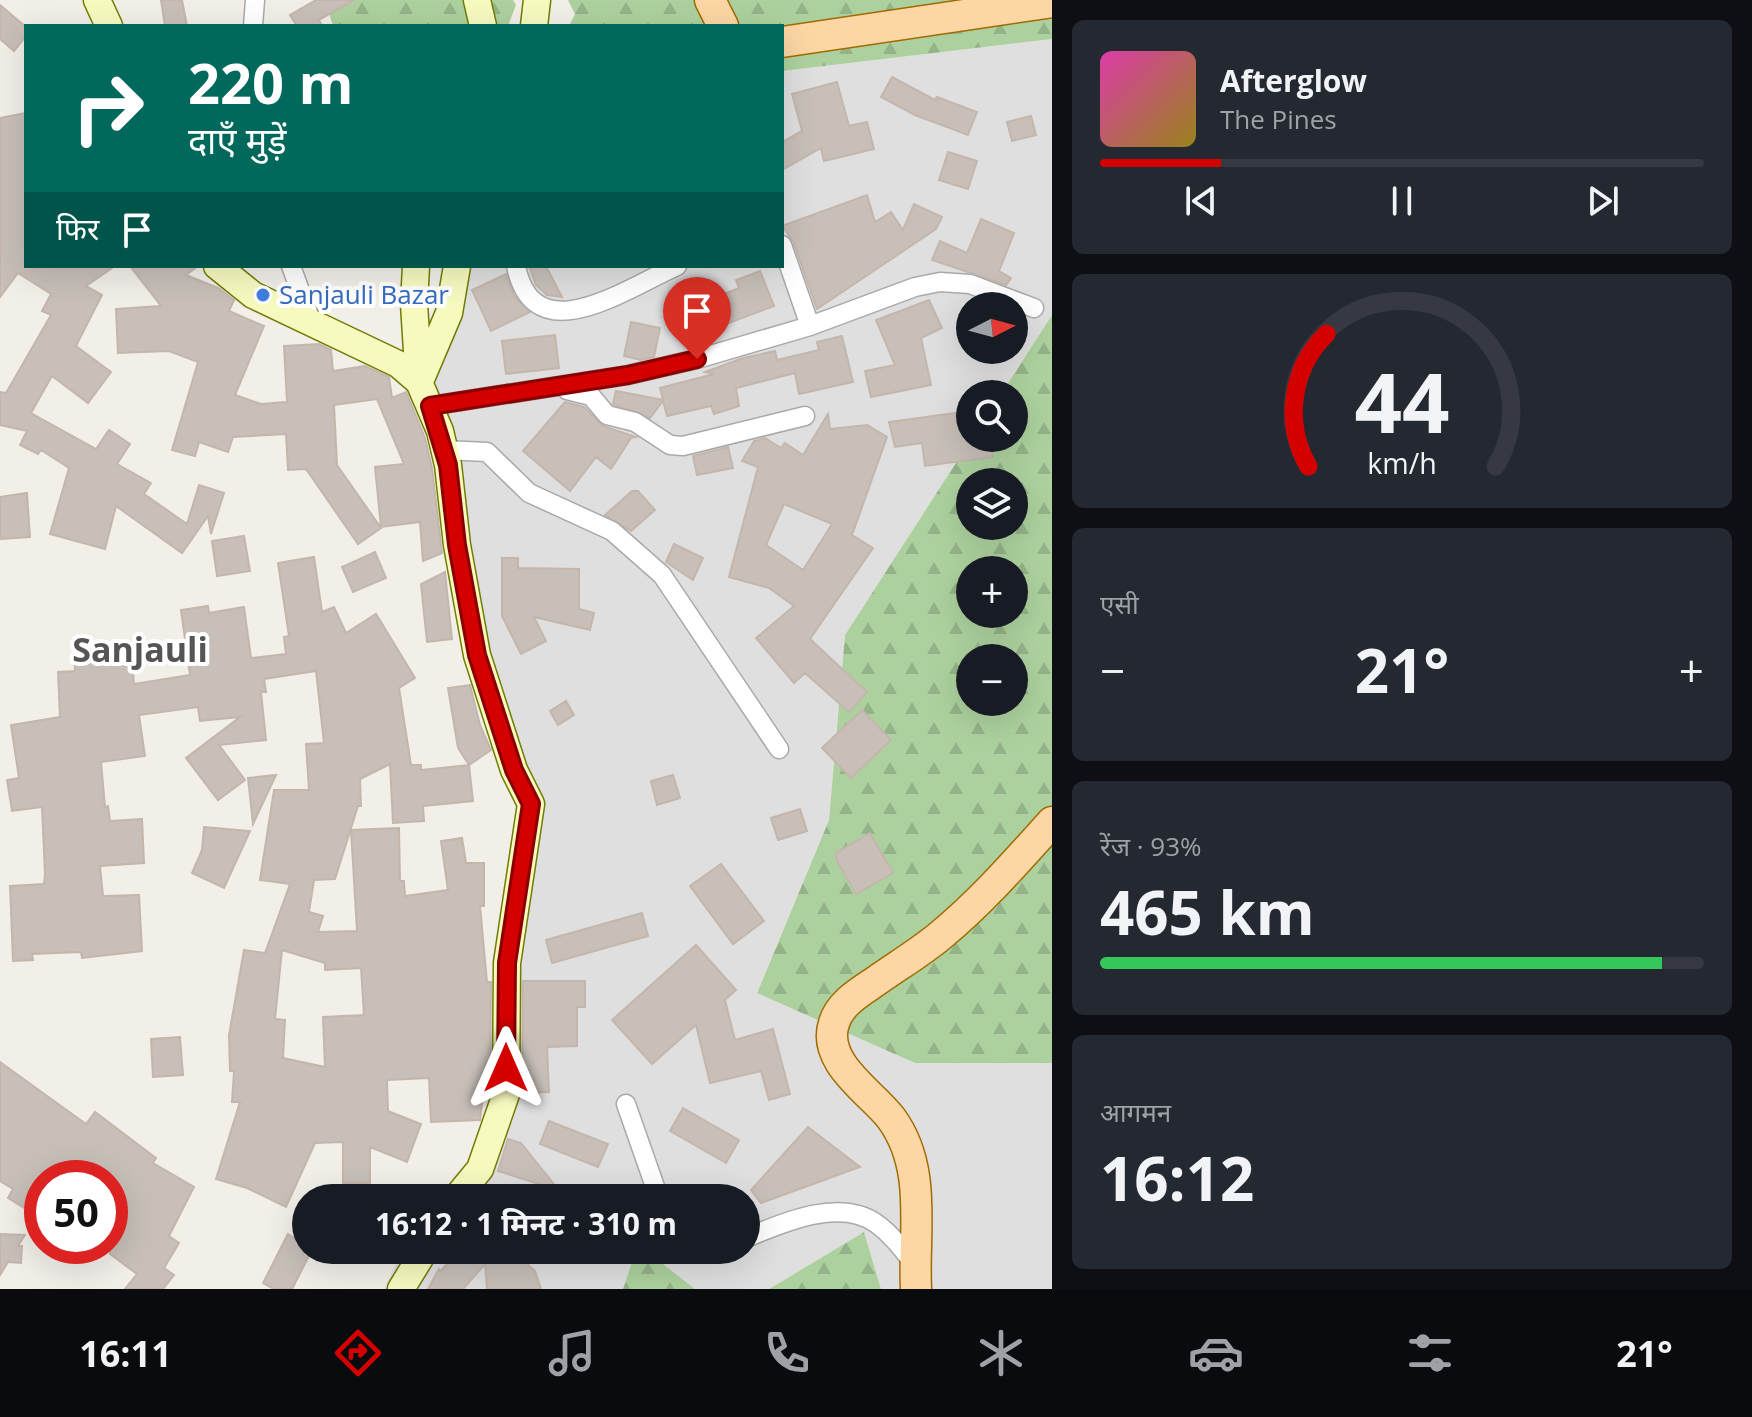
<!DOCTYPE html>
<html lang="hi">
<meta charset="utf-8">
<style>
body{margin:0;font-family:"Open Sans","Noto Sans Devanagari",sans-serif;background:#242831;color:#f1f3f6;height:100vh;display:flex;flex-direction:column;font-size:30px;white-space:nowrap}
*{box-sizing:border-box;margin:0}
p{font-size:26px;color:#9ea1a6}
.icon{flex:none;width:44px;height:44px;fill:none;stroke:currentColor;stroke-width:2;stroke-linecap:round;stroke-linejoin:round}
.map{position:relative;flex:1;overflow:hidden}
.sheet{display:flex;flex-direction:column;gap:20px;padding:20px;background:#0d0f14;width:700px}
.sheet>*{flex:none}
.banner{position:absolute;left:24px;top:24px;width:760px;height:244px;border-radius:0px;box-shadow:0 8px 32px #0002;background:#00695c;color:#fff;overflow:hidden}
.needle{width:52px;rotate:84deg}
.buttons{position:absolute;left:956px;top:292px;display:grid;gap:16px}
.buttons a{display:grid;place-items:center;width:72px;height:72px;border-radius:50%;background:#171b24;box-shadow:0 8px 32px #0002;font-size:40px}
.speed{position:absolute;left:24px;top:1160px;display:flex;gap:16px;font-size:40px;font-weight:700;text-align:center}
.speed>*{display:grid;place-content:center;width:104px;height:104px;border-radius:50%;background:#171b24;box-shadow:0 8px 32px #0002;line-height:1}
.speed .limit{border:12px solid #d22;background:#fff;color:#111}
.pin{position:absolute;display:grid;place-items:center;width:68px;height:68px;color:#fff;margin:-82px -34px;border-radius:50% 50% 50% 0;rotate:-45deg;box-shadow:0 0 8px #0007}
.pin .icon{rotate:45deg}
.me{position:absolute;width:88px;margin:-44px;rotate:0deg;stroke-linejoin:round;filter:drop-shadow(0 0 6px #0008)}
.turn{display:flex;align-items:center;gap:28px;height:168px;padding:0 32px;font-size:36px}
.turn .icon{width:104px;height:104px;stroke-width:2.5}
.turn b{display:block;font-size:56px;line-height:68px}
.then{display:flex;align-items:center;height:76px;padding:0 32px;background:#0003;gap:16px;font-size:30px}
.big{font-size:60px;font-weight:700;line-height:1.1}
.sheet .widget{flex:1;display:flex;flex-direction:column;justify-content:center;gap:12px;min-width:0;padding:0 28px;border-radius:12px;background:#242831}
.sheet .dial{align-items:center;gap:0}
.dial svg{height:208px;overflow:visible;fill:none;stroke:#363941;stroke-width:7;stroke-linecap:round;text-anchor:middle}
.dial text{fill:#f1f3f6;stroke:none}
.song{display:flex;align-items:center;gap:24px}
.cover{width:96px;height:96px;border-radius:12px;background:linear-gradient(135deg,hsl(320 70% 55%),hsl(50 70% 35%))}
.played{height:8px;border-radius:4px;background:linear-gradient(90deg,#d40000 20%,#363941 20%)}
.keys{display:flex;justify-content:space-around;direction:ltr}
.heat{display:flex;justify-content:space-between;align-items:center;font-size:44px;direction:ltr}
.charge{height:12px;border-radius:6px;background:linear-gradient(90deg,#34c759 93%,#363941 0)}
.trip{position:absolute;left:292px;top:1184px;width:468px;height:80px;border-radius:40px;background:#171b24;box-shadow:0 8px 32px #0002;font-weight:700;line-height:80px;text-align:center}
.dock{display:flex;height:128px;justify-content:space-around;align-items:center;background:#090b0e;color:#9ea1a6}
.dock .icon{width:56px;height:56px}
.dock .selected{color:#d40000}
.dock b{font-size:36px;color:#f1f3f6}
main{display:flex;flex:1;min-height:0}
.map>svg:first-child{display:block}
</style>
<main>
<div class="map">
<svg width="1052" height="1289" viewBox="0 0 1052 1289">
<defs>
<pattern id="forest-firs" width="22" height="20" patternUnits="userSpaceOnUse" patternTransform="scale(2)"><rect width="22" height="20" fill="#add19e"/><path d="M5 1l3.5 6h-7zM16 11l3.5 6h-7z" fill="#95b388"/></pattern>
</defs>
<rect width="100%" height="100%" fill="#f2efe9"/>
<path fill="#e0dfdf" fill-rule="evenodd" d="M1052,39V315L1001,394H970L972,438L845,635L829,820L757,992L915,1063H1052V1289H881L864,1232L769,1289H695L645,1250H746V1198H442L474,1160L501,1089L526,805L485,692L433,385L461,266H782V71ZM970,306H1014V350H970Z
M402,1250H636L623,1289H384Z"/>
<path fill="url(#forest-firs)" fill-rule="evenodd" d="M325,0H513L516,5L508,26H333Z
M568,0H1052V39L782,71V26H569L575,14Z
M1052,315V1063H915L757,993L829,820L845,635L972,438H1014V394H1001ZM970,482H1014V526H970ZM970,570H1014V614H970ZM970,658H1014V702H970Z
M864,1232L881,1289H769Z
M636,1250H645L695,1289H623Z"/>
<path fill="#c7bfb8" stroke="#c4b6ab" stroke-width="2" fill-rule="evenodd" d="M161,0H182L187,26H165Z
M316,0H354L319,20L322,26H297L290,15Z
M0,5L26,27V36L14,51L0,39Z
M892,77L935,100L937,97L977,112L968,135L915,115L881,97Z
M837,82L849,126L867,122L874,149L824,161L821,148L782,170V142L802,131L792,94Z
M26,113V266H115L86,286L102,295L76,346L111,372L88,403L52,376L31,413L96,449L109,430L130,444L117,464L151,483L144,494L187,524L199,485L224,493L211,534L208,516L182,553L116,506L105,549L50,534L69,468L41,450L38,454L20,445L27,431L0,425V392L6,393L51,315L42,311L51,294L18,273L0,297V118Z
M1031,116L1036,135L1012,141L1007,122Z
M948,152L977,161L968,189L939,180Z
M867,195L875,222L891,212L903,230L914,204L942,217L936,229L817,309L793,241L782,226Z
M981,219L1014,233L999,271L1011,278L1006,285L932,260L940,241L967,253Z
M130,266H198L186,275L218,288L234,300L229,311L264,326L235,395L261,404L287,402L284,346L319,344L331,350L333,371L365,366L389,377L392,398L406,392L425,438L432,468L442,553L423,561L420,522L381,527L375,467L404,464L377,399L334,405L337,465L381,528L358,544L306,469L288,470L286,434L233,437L228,452L199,442L195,456L172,450L198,362L169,351L118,353L116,309L161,306Z
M529,266H546L562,297L547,295L536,285Z
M760,271L774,306L684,340L676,317L706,308L704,302L739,288L736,280Z
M506,274L515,297L530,312L491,331L472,290Z
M929,300L942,328L921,338L931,385L871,397L865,371L895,365L876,320Z
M631,322L660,328L654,357L641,360L624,356Z
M555,335L559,368L506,374L502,341Z
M842,336L853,382L799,394L795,373L736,388L739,406L714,414L711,406L667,416L663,401L650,418L613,404L616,391L663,400L660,388L714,374L705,372L743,358L775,351L777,360L819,350L817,342Z
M565,402L584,407L603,426L636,437L631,438L611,469L596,457L570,491L523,451Z
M970,411V438H990L993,457L925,466L922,443L895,447L889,422Z
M828,414L830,429L867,425L887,437L852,535L873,548L810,639L867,692L849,712L805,673L794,683L756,638L794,606L769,588L729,577L758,467L742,461L754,441L765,438L781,448L785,443L803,455ZM784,504L832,524L803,570L766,545Z
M728,447L733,468L697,475L693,456Z
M632,491H638L655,510L631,531L605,515Z
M27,493L30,537L0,539V497Z
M244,536L250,571L217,576L212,541Z
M674,544L703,558L693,580L666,562Z
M375,552L386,578L353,592L342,567Z
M314,557L322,612L334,607L346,633L376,614L415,678L399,688L411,765H421V770L469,765L473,801L423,806L424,821L393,823L390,764L360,779L361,806H358L335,879L314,880L309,912L323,916L318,932L357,931L351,830L399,828L400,881H404L405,896L448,890L441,841L462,838L466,863H484V906H480L487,982H491L490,1091L483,1095L480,1120L431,1122L429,1078L387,1080L388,1111L421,1124L407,1162L370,1147V1183H343V1142L315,1143L286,1207L247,1188L216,1179L240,1102H232L234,1071H230L229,1035L244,950L265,953L290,884L260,880L274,790H309L306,744L324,743L316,671L264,679L266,692H261L266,740L219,745L245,780L218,800L186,758L240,717L200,721L198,707L139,715L145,756L101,762L105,807L108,806L110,821L142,819L144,863L100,866L103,896L139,895L142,951L82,958L81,952L32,954L33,960L13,961L10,886L44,884L45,874L42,807L12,811L7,780L19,778L11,725L60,717L58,672L75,671L74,652L131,645L134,684L190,675L181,610L208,606L209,613L244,607L251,658L286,654L284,637L289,636L278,563ZM282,950L325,963V970L361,968L364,1015L323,1017L325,1067L283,1058L285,1020L275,1019Z
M502,558H518V568L579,569V609L594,613L590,630L534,617L546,641L521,654L502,616Z
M445,572L452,639L427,642L421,584Z
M470,685L480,725L491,750L469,765L458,748L448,688Z
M566,701L574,715L558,725L550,711Z
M862,710L891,740L851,778L822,748Z
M276,775L253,824L248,778Z
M673,775L680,798L657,805L651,781Z
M800,809L807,831L778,840L771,818Z
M204,827L250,831L224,888L192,873L202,850Z
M870,833L893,873L856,894L836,859V853Z
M721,864L764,921L733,944L690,886Z
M642,913L648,936L552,963L546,940Z
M696,945L736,990L725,1000L735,1040L773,1029L790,1094L769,1100L761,1071L710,1083L696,1025L652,1064L612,1020Z
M523,981H585V1007H577V1046L547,1047L549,1092L522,1093Z
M180,1037L183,1075L153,1077L151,1039Z
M0,1062L86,1124L95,1112L156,1158L153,1163L194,1187L169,1236L179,1243L164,1268L174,1275L163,1289H125L137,1274L110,1254V1178H42V1219L8,1198L13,1189L0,1181Z
M683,1108L739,1140L726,1163L670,1131Z
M549,1121L608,1144L598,1167L540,1144Z
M808,1127L860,1167L761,1203L751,1190Z
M508,1139L521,1143L565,1198H526L542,1185L498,1171Z
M0,1234L25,1235L18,1246H22L21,1263L8,1262L0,1275Z
M288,1234L306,1244V1250H312L292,1289H274L263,1283Z
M459,1250H498L494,1254L526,1263L535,1271L541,1289H487L485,1264L463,1289H428L439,1269L441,1271Z"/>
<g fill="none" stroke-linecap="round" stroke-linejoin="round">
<g stroke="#a9a9a9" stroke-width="21">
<path id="street" d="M253,26L255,0
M782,245L810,326
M291,266L313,326
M516,266C534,354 625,289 677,266
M567,390L591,396L607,415L635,422L670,445L683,446L805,416
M430,406L628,375L697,359L810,326L915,287L940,282L970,284L1034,308
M444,450L487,452L529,493L612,531L662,575L779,749
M626,1104L659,1198
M746,1238C782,1223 840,1197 877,1224C892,1235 903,1250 915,1265"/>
</g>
<g stroke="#707d05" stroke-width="29">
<path id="secondary" d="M97,0L109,26
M477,0L483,26
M534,26L537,0
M217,266L253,295L398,364L419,382
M416,266L414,304L419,382L440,431L448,465L457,545L477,655L514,770L531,804L507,963L506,1094L480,1169L456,1198
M421,379L449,313L457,266
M401,1289L425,1250"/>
</g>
<g stroke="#a06b00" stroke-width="33">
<path id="primary" d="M710,0L723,26
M782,42L1052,2
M916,1289C913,1231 928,1168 891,1118C871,1092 821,1062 834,1023C840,1003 860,992 876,981C897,966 921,952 941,935C982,901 1016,862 1052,822"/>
</g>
<use href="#street" stroke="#fff" stroke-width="18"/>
<use href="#secondary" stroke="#f7fabf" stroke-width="26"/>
<use href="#primary" stroke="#fcd6a4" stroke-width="30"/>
</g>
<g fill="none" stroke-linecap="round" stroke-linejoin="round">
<g stroke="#8a0000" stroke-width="20">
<path id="route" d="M506,1068L507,963L531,804L514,770L477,655L457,545L448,465L430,406L628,375L697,359"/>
</g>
<use href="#route" stroke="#d40000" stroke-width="14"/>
</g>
<circle fill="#3f7fe0" stroke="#fff" stroke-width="3" cx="263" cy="295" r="8"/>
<g text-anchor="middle" stroke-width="8" stroke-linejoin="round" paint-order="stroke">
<g font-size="26" fill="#366cbe" stroke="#fff" text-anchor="start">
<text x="279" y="304">Sanjauli Bazar</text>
</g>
<g font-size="34" font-weight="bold" fill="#555" stroke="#fff">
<text x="140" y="662">Sanjauli</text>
</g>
</g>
</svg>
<div class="buttons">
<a><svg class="needle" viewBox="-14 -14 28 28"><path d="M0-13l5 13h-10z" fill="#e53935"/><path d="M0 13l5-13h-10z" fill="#9ea1a6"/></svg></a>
<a><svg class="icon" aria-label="search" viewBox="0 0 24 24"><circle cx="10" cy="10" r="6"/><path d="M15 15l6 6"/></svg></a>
<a><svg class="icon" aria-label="layers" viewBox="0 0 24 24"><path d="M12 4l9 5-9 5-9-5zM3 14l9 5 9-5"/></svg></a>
<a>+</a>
<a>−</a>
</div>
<div class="speed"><div class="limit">50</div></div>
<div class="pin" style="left:697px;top:359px;background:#d93025"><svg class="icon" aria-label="arrive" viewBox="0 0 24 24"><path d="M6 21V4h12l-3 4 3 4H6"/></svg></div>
<svg class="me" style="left:506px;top:1068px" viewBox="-20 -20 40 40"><path d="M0-17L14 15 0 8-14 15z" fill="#d40000" stroke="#fff" stroke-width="4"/></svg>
<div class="trip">16:12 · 1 मिनट · 310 m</div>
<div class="banner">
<div class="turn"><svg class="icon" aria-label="right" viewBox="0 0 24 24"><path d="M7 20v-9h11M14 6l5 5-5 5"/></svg><div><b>220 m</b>दाएँ मुड़ें</div></div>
<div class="then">फिर<svg class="icon" aria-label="arrive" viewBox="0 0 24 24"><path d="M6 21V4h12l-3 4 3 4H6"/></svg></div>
</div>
</div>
<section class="sheet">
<div class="widget">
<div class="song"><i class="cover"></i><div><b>Afterglow</b><p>The Pines</p></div></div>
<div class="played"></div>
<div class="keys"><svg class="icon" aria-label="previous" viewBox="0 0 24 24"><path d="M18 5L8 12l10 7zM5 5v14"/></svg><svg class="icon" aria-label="pause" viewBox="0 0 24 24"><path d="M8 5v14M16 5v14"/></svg><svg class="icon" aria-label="next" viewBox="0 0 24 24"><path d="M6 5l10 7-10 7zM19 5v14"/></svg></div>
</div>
<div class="widget dial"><svg viewBox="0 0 100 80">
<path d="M14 69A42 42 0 1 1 86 69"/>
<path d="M14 69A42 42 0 0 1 21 18" stroke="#d40000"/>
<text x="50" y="56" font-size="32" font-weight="700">44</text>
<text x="50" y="72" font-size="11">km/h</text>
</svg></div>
<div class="widget"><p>एसी</p>
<div class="heat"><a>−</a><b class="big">21°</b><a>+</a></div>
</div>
<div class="widget"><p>रेंज · 93%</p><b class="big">465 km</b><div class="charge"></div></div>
<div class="widget"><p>आगमन</p><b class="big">16:12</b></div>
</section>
</main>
<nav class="dock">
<b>16:11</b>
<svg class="icon selected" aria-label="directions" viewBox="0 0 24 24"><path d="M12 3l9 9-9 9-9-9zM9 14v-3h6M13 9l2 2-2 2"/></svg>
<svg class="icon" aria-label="music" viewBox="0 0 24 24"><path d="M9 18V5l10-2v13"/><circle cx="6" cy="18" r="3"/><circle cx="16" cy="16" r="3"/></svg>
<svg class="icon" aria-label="phone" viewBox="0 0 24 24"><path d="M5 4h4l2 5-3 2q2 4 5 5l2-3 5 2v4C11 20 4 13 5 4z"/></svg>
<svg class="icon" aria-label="climate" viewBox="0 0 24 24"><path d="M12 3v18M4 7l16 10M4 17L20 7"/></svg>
<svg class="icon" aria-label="car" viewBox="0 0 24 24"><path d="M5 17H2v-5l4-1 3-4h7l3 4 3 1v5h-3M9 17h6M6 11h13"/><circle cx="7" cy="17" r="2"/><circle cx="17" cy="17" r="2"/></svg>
<svg class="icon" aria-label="filters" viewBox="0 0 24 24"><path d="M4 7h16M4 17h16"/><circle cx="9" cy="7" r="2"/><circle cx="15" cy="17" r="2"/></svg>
<b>21°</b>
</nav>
